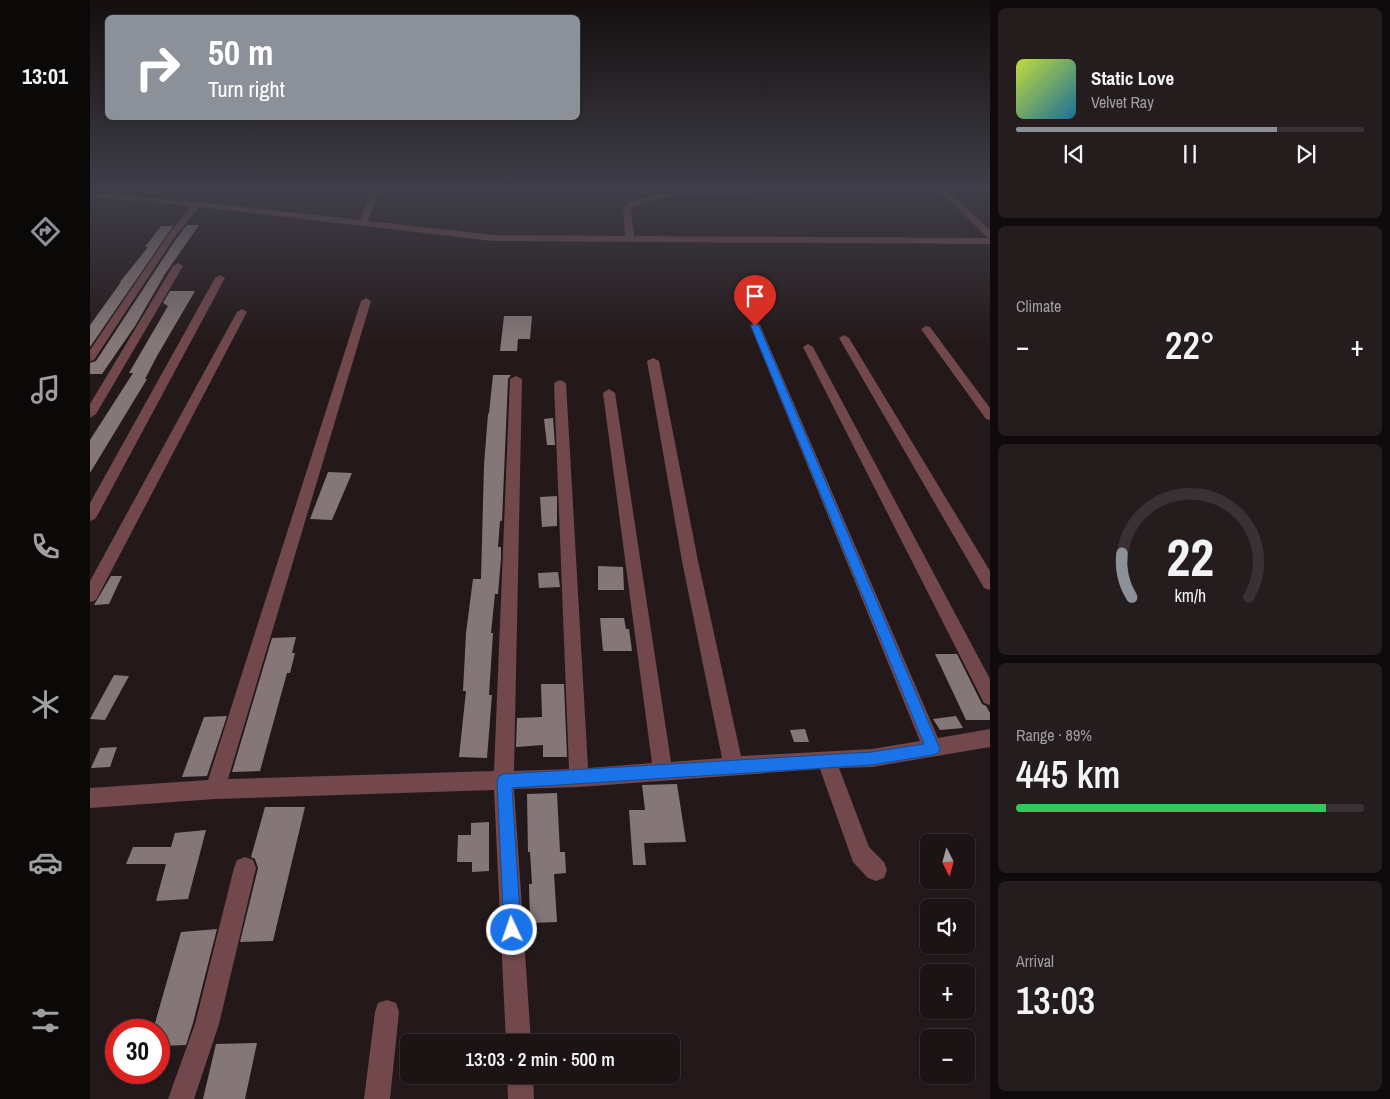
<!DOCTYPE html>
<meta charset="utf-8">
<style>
body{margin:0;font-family:"Archivo Narrow",sans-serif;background:#241c1d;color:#f1f3f6;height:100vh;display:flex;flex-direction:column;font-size:19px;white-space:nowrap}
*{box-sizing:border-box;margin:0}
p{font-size:16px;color:#a09ea0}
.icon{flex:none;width:28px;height:28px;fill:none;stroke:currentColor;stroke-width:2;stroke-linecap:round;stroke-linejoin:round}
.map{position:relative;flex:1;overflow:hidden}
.details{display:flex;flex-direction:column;gap:8px;padding:8px;background:#0f0a0b;width:400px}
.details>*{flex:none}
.top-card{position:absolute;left:15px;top:15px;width:475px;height:105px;border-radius:8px;box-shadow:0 1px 4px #0004,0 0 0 1px #393234;background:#8c9099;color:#fff;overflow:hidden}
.needle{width:32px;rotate:174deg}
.fabs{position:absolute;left:830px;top:834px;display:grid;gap:10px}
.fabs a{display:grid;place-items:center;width:55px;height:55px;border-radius:8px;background:#1b1314;box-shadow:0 1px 4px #0004,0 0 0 1px #393234;font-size:25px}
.speed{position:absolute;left:15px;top:1019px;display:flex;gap:10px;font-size:25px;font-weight:700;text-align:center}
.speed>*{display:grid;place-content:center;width:65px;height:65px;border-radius:50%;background:#1b1314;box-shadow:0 1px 4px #0004,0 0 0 1px #393234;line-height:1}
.speed .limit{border:8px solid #d22;background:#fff;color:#111}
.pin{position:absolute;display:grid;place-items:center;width:42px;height:42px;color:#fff;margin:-51px -21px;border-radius:50% 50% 50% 0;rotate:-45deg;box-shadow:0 0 5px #0007}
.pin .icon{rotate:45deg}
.me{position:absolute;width:55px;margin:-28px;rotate:357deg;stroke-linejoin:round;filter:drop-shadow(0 0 4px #0008)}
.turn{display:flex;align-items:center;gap:18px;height:105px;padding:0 20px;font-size:22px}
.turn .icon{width:65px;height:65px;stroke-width:2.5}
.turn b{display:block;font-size:35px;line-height:42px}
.big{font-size:38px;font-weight:600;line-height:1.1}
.details .card{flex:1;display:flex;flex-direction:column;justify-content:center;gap:8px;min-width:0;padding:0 18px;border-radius:8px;background:#241c1d}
.details .dial{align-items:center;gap:0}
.dial svg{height:130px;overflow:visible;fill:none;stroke:#393234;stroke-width:7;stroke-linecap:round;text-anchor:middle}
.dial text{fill:#f1f3f6;stroke:none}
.song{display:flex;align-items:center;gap:15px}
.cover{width:60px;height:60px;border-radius:8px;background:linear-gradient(135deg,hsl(70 70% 55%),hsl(200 70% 35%))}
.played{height:5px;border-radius:2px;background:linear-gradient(90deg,#8c9099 75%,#393234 75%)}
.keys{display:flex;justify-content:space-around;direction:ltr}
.heat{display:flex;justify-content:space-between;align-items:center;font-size:28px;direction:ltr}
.charge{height:8px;border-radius:4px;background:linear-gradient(90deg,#34c759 89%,#393234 0)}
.trip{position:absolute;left:310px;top:1034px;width:280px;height:50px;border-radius:8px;background:#1b1314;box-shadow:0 1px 4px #0004,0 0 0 1px #393234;font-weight:600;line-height:50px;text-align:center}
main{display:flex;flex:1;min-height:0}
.menu{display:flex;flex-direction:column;width:90px;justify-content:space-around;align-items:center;background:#0b0808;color:#a09ea0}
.menu .icon{width:35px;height:35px}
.menu .selected{color:#8c9099}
.menu b{font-size:22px;color:#f1f3f6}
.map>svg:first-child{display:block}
</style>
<main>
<nav class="menu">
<b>13:01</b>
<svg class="icon selected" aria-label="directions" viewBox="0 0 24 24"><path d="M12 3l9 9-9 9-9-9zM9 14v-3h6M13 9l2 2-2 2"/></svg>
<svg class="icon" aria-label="music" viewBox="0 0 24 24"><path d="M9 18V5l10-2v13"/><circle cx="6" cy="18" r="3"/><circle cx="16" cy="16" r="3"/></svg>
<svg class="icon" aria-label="phone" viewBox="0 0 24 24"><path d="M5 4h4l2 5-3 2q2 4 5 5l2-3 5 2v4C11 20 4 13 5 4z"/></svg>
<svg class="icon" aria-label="climate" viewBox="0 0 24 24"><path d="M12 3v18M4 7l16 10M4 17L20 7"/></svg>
<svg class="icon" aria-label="car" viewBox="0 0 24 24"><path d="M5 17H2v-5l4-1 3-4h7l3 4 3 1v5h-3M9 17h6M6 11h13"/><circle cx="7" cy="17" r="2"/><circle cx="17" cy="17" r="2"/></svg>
<svg class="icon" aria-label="filters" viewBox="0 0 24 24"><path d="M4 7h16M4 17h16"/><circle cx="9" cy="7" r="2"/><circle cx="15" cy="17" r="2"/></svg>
</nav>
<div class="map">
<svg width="900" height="1099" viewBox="0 0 900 1099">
<rect width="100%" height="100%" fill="#24191a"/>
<path fill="#857778" d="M97,225H109L75,274L45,326L12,374H0V363L6,361L86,239Z
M71,226H83L0,347V325L31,282H30L58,247H55Z
M80,291H105L67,356L55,379H57L0,473V440L43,373H39L78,306L73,303Z
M414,316H442L440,339H428L427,351H410Z
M403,375H421L418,379L412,521H410L408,547H411V558L408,594H405L401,633H403L399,695H402L397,758L369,757L376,691H373L376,633L383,579H391L394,465L398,414L399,413Z
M463,418L465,445H457L454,419Z
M238,472L262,473L242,520L220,519Z
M467,496V526L452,527L450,497Z
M508,566L533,567L534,590H508Z
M468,572L470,587L449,588L448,573Z
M21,576H32L19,604L4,605Z
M510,618H534L536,629H539L542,651H513Z
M206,637L202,653H205L200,673H197L170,771L142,772L182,638Z
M845,654H867L892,704L896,706L900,713V720H876Z
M24,675L39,676L15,720L0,719Z
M451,684H474L477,757H453V745L426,747L427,718L452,717Z
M137,716L117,776L92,777L114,717Z
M866,716L873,728L850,730L843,719Z
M715,729L719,742H704L700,730Z
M27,747L20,767L1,768L10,748Z
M587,784L596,842L554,843L556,865H543L539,810H555L552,785Z
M467,793L470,852H475L476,873L464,874L467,922L440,923L439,884H442L440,852H438L437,794Z
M175,807H215L183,941L150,942L168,868L165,859L161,857Z
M399,822V871L382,872V862H367L368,835H381V823Z
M116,830L98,899L66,901L76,864H36L43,847H81L85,833Z
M127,929L103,1023L96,1045L69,1046V1030H63L91,932Z
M167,1043L155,1099H113L126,1044Z"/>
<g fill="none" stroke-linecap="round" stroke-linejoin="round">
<path fill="#72484c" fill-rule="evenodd" d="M281,190H289L278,221L403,235L535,236L533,207C553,189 640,190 668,190L660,195C625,197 572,191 541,208L544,236L900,238V244L403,241L109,207L84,238L4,360L0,361V350L78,235L101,206L0,197V193L107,202L270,220Z
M849,190H857L900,230V238L897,237Z
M88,263L93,266L6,414L0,418V404L83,266Z
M130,275L135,278L7,516L5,519L0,521V503L125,278Z
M276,298L281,301L138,779L404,771L420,379L426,376L432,379L424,771L479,769L464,383L470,380L476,383L498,768L562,763L513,393L519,389L525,393L581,762L632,758L592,561L557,361L563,358L569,361L608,561L651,756L782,749L830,741L660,325L665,322L670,325L848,738L900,729V747L782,767L749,768L779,847L794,862L797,870L794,878L786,881L778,878L763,862L730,769L489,787L424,789L441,1042H416L404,790L125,799L0,808V788L118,780L271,301Z
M152,309L157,312L6,600L0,602V581L147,312Z
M836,326L840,327L900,408V420L896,419L831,329Z
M754,335L759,338L900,571V590L894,588L749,338Z
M718,344L723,347L900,679V705L894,703L713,347Z
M155,857L163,860L166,868L129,1024L104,1099H78L105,1024L144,868L147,860Z
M297,1000L306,1003L309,1012L300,1099H274L285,1012L288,1003Z
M417,1075H443L444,1099H418Z"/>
</g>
<linearGradient id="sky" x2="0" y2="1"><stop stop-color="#140e0e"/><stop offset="0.55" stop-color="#3f3e49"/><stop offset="1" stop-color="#3f3e49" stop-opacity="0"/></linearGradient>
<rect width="900" height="344" fill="url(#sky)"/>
<path fill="#1a73e8" stroke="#114b97" d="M665,323L669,326L850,749L848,753L843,755L782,765L422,788L431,930L429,937L422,939L416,937L414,930L407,781L409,776L414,774L782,752L834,744L661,326Z"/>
</svg>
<div class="fabs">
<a><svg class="needle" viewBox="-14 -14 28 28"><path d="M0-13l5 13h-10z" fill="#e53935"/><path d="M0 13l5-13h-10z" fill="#a09ea0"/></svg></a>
<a><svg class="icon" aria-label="sound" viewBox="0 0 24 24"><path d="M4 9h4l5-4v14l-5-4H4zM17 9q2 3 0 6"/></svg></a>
<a>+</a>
<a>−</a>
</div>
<div class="speed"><div class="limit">30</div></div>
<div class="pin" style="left:665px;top:326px;background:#d93025"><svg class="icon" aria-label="arrive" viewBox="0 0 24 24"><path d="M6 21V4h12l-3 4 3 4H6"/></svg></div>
<svg class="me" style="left:422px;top:930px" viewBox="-20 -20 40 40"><circle r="17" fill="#1a73e8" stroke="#fff" stroke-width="3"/><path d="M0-11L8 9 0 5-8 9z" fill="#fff"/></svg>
<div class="trip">13:03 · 2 min · 500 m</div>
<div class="top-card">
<div class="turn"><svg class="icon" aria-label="right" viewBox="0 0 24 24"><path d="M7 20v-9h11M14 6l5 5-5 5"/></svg><div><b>50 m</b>Turn right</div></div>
</div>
</div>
<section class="details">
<div class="card">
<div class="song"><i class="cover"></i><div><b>Static Love</b><p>Velvet Ray</p></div></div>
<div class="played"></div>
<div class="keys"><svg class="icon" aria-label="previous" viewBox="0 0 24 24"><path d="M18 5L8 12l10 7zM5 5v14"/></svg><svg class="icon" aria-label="pause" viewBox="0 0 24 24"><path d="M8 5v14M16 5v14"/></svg><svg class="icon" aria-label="next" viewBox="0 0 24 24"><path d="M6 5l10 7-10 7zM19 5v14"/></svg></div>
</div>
<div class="card"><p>Climate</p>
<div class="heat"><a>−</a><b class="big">22°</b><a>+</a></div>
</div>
<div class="card dial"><svg viewBox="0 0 100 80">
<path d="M14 69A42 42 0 1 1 86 69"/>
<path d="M14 69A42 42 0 0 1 8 42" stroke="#8c9099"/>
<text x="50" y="56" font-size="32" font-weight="700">22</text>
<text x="50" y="72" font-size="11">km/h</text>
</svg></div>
<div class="card"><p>Range · 89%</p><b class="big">445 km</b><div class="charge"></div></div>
<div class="card"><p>Arrival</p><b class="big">13:03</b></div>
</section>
</main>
